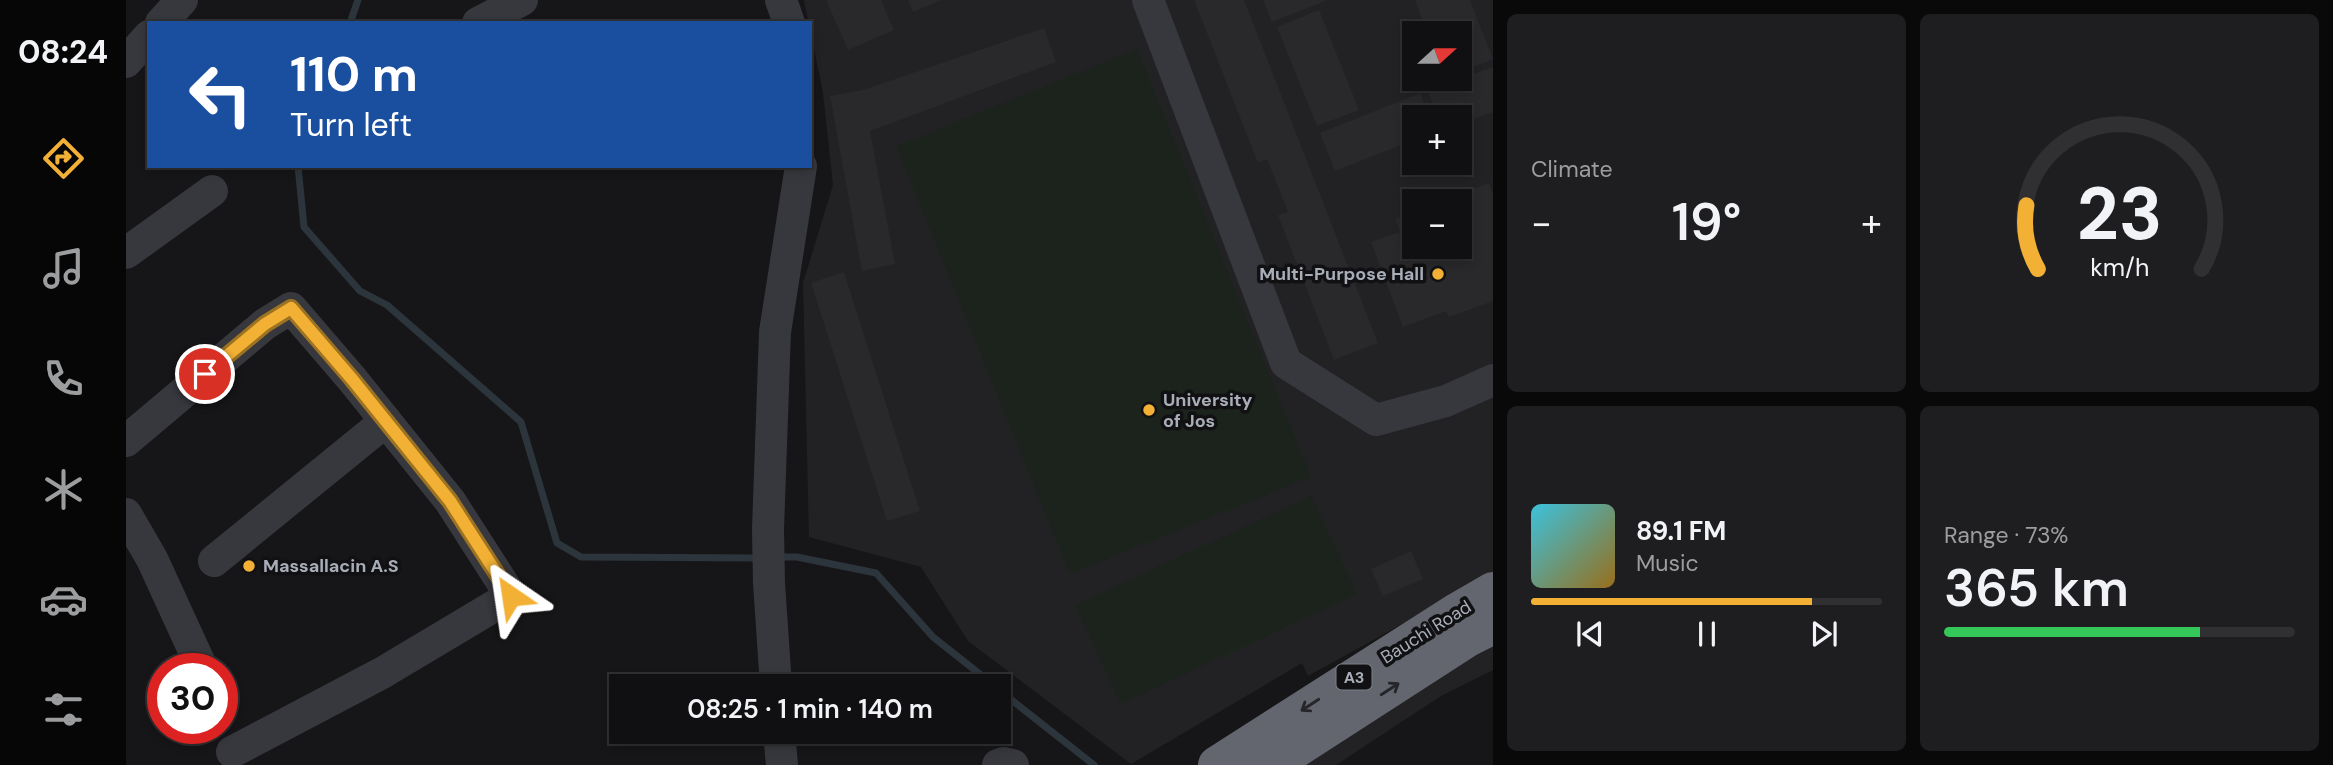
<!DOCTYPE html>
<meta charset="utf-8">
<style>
body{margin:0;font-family:"DM Sans",sans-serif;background:#1e1e20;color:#f1f3f6;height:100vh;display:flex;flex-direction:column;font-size:26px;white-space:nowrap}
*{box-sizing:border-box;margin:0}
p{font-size:23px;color:#9c9d9f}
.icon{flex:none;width:38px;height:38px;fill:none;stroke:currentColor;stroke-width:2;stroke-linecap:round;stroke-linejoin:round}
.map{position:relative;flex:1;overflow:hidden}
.side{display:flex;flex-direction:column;gap:14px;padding:14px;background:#09090a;width:840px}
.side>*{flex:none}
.hud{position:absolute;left:21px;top:21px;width:665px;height:147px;border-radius:0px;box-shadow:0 4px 10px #0003,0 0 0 2px #303032;background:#1a4fa0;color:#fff;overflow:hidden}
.needle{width:46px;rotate:69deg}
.tools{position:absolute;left:1276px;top:21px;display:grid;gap:14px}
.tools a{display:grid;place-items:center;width:70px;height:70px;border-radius:0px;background:#101012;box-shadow:0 4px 10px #0003,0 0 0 2px #303032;font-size:35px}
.speed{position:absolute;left:21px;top:653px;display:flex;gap:14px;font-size:35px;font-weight:700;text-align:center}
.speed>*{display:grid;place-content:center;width:91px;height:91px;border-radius:50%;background:#101012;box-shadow:0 4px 10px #0003,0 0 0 2px #303032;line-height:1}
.speed .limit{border:10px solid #d22;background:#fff;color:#111}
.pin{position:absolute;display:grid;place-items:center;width:60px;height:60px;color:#fff;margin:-30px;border:4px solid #fff;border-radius:50%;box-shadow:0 2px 7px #0007}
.me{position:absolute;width:77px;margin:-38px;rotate:328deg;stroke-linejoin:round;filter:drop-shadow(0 0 5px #0008)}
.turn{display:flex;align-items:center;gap:24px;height:147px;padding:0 28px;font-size:32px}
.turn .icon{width:91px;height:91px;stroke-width:2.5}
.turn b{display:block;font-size:49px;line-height:60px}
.big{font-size:52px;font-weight:600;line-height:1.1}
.side .tile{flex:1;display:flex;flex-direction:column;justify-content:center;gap:10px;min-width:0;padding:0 24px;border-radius:10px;background:#1e1e20}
.side .dial{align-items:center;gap:0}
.dial svg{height:182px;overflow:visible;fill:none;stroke:#303032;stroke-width:7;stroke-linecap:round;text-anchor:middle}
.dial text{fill:#f1f3f6;stroke:none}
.song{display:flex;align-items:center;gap:21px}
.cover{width:84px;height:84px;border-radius:10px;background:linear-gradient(135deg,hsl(190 70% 55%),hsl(40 70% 35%))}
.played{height:7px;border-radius:4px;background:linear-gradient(90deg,#f2b134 80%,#303032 80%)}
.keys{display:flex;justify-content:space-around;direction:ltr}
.heat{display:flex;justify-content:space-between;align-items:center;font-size:38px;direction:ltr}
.charge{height:10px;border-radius:5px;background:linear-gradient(90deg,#34c759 73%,#303032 0)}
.side .tiles{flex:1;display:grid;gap:14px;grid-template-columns:repeat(2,1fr)}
.trip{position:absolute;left:483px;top:674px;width:402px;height:70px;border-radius:0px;background:#101012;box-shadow:0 4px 10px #0003,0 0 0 2px #303032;font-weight:600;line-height:70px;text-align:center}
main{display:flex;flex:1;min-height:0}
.menu{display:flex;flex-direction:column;width:126px;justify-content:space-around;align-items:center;background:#060607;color:#9c9d9f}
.menu .icon{width:49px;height:49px}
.menu .selected{color:#f2b134}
.menu b{font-size:32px;color:#f1f3f6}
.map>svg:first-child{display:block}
</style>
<main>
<nav class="menu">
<b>08:24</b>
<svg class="icon selected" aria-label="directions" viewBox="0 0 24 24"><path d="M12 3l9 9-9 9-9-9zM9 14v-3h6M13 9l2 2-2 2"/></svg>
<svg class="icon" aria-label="music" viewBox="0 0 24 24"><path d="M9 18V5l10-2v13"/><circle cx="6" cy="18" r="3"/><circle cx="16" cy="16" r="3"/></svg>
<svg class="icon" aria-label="phone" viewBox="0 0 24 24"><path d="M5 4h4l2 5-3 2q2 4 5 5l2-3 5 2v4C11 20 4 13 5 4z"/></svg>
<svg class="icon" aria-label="climate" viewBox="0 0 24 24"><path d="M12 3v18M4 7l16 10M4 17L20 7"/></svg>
<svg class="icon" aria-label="car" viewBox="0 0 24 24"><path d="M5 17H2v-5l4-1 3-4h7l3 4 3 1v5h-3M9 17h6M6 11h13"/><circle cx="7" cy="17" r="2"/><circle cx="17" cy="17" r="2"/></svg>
<svg class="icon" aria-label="filters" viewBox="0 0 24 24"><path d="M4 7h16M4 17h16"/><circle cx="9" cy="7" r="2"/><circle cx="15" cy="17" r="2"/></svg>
</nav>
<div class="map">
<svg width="1367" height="765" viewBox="0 0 1367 765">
<rect width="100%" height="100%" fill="#161618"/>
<path fill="#222225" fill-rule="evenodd" d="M678,0H1367V574L1182,676L1176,663L1005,764L842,641L795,567L683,537L677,283L707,185L697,93ZM1288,33H1334V79H1288ZM1288,117H1334V163H1288ZM1288,201H1334V247H1288Z
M1367,600V670L1315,696L1210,765H1109Z"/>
<path fill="#1c231d" d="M1011,49L1185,477L944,574L770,146Z
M1185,496L1231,594L995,704L949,605Z"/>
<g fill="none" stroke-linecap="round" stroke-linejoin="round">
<path stroke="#2c353c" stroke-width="7" d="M224,23L232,0
M172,166L178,227L234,291L261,305L395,422L431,543L455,557L635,558
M651,557H671L750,573L807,637L869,686
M873,690L968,765"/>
</g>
<path fill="#29292c" d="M700,0H755L768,30L722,50Z
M782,0H815L787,12Z
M1068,0H1118L1252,343L1208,360L1152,215L1162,212L1141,159L1132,163Z
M1137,0H1202L1146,22Z
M1289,0H1344L1367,59L1334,72V33H1301Z
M1193,10L1233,110L1191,126L1151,27Z
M918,28L930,62L744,131L769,264L736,271L704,96L737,90Z
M1367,67V112L1334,124V117H1311L1302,90Z
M1294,93L1304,117H1288V140L1209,171L1194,133Z
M1363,183L1367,194V301L1323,317L1320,311L1277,327L1245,242L1274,232L1269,219L1288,212V247H1334V201H1317Z
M718,272L794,511L761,521L685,283Z
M1285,551L1297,579L1257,596L1245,569Z"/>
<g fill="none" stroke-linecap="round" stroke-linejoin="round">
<path stroke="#37383d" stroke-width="32" d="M655,0L663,23
M1022,0L1160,363L1250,420L1320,401L1367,380
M35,23L56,0
M352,23L396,0
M0,62L23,36
M0,253L86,191
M0,441L139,324L165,308L226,379L324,501L385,596L256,673L106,752
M0,514L26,559L76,668
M88,561L260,421
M650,686L643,583L642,529L649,332L675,166
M653,732L656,765
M872,765L878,763L887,765"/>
<path stroke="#63666e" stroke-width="38" d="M1091,765L1329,613L1367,591
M1145,765L1340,639L1367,625"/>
</g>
<defs><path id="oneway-shaft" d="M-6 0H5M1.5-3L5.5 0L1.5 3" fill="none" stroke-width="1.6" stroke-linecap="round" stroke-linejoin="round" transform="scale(1.75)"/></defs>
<g stroke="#26262a">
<use href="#oneway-shaft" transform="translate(1264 689) rotate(-33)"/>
<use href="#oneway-shaft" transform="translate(1184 705) rotate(147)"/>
</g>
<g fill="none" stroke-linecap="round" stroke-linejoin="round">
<g stroke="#9d7322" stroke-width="18">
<path id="route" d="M79,374L139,324L165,308L226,379L324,501L385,596"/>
</g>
<use href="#route" stroke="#f2b134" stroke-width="12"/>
</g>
<g fill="#f2b134" stroke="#111113" stroke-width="2.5">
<circle cx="1312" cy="274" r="7"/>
<circle cx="1023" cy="410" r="7"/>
<circle cx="123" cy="566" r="7"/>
</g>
<g text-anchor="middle" stroke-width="7" stroke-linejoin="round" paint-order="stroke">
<rect fill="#111113" stroke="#7b7e86" stroke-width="2" x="1210.5" y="664.5" width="35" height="25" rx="5"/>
<g font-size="16" font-weight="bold" fill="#a8adb8">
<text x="1228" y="683">A3</text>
</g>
<g font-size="18" font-weight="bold" fill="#a8adb8" stroke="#111113" text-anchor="start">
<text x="1298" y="280" text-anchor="end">Multi-Purpose Hall</text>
<text x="1037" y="406">University<tspan x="1037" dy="21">of Jos</tspan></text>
<text x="137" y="572">Massallacin A.S</text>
</g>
<g font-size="18" fill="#a8adb8" stroke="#111113">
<text transform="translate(1300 632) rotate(-32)" y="6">Bauchi Road</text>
</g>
</g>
</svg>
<div class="tools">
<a><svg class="needle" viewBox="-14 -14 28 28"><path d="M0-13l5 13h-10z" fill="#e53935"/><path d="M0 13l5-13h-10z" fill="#9c9d9f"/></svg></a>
<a>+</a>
<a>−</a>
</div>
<div class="speed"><div class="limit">30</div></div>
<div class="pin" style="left:79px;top:374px;background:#d93025"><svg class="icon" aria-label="arrive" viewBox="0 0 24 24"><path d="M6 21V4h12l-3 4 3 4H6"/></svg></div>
<svg class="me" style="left:385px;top:596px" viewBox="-20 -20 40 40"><path d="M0-17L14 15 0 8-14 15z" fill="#f2b134" stroke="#fff" stroke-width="4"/></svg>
<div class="trip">08:25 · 1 min · 140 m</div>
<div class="hud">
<div class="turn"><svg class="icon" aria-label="left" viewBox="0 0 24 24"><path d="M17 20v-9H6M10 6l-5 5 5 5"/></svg><div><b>110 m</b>Turn left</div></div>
</div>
</div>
<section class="side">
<div class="tiles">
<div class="tile"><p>Climate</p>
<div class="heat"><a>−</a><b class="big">19°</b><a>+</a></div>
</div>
<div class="tile dial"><svg viewBox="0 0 100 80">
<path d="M14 69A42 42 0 1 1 86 69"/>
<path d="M14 69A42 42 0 0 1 9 41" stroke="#f2b134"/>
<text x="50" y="56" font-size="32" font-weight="700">23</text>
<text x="50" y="72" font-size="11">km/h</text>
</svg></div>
<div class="tile">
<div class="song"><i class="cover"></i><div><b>89.1 FM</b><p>Music</p></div></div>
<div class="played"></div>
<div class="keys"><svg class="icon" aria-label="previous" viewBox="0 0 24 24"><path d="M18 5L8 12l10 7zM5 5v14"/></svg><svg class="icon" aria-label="pause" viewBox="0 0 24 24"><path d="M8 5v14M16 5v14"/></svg><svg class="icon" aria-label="next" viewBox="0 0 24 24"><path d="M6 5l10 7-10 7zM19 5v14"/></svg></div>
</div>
<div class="tile"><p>Range · 73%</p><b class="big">365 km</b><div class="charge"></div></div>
</div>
</section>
</main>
